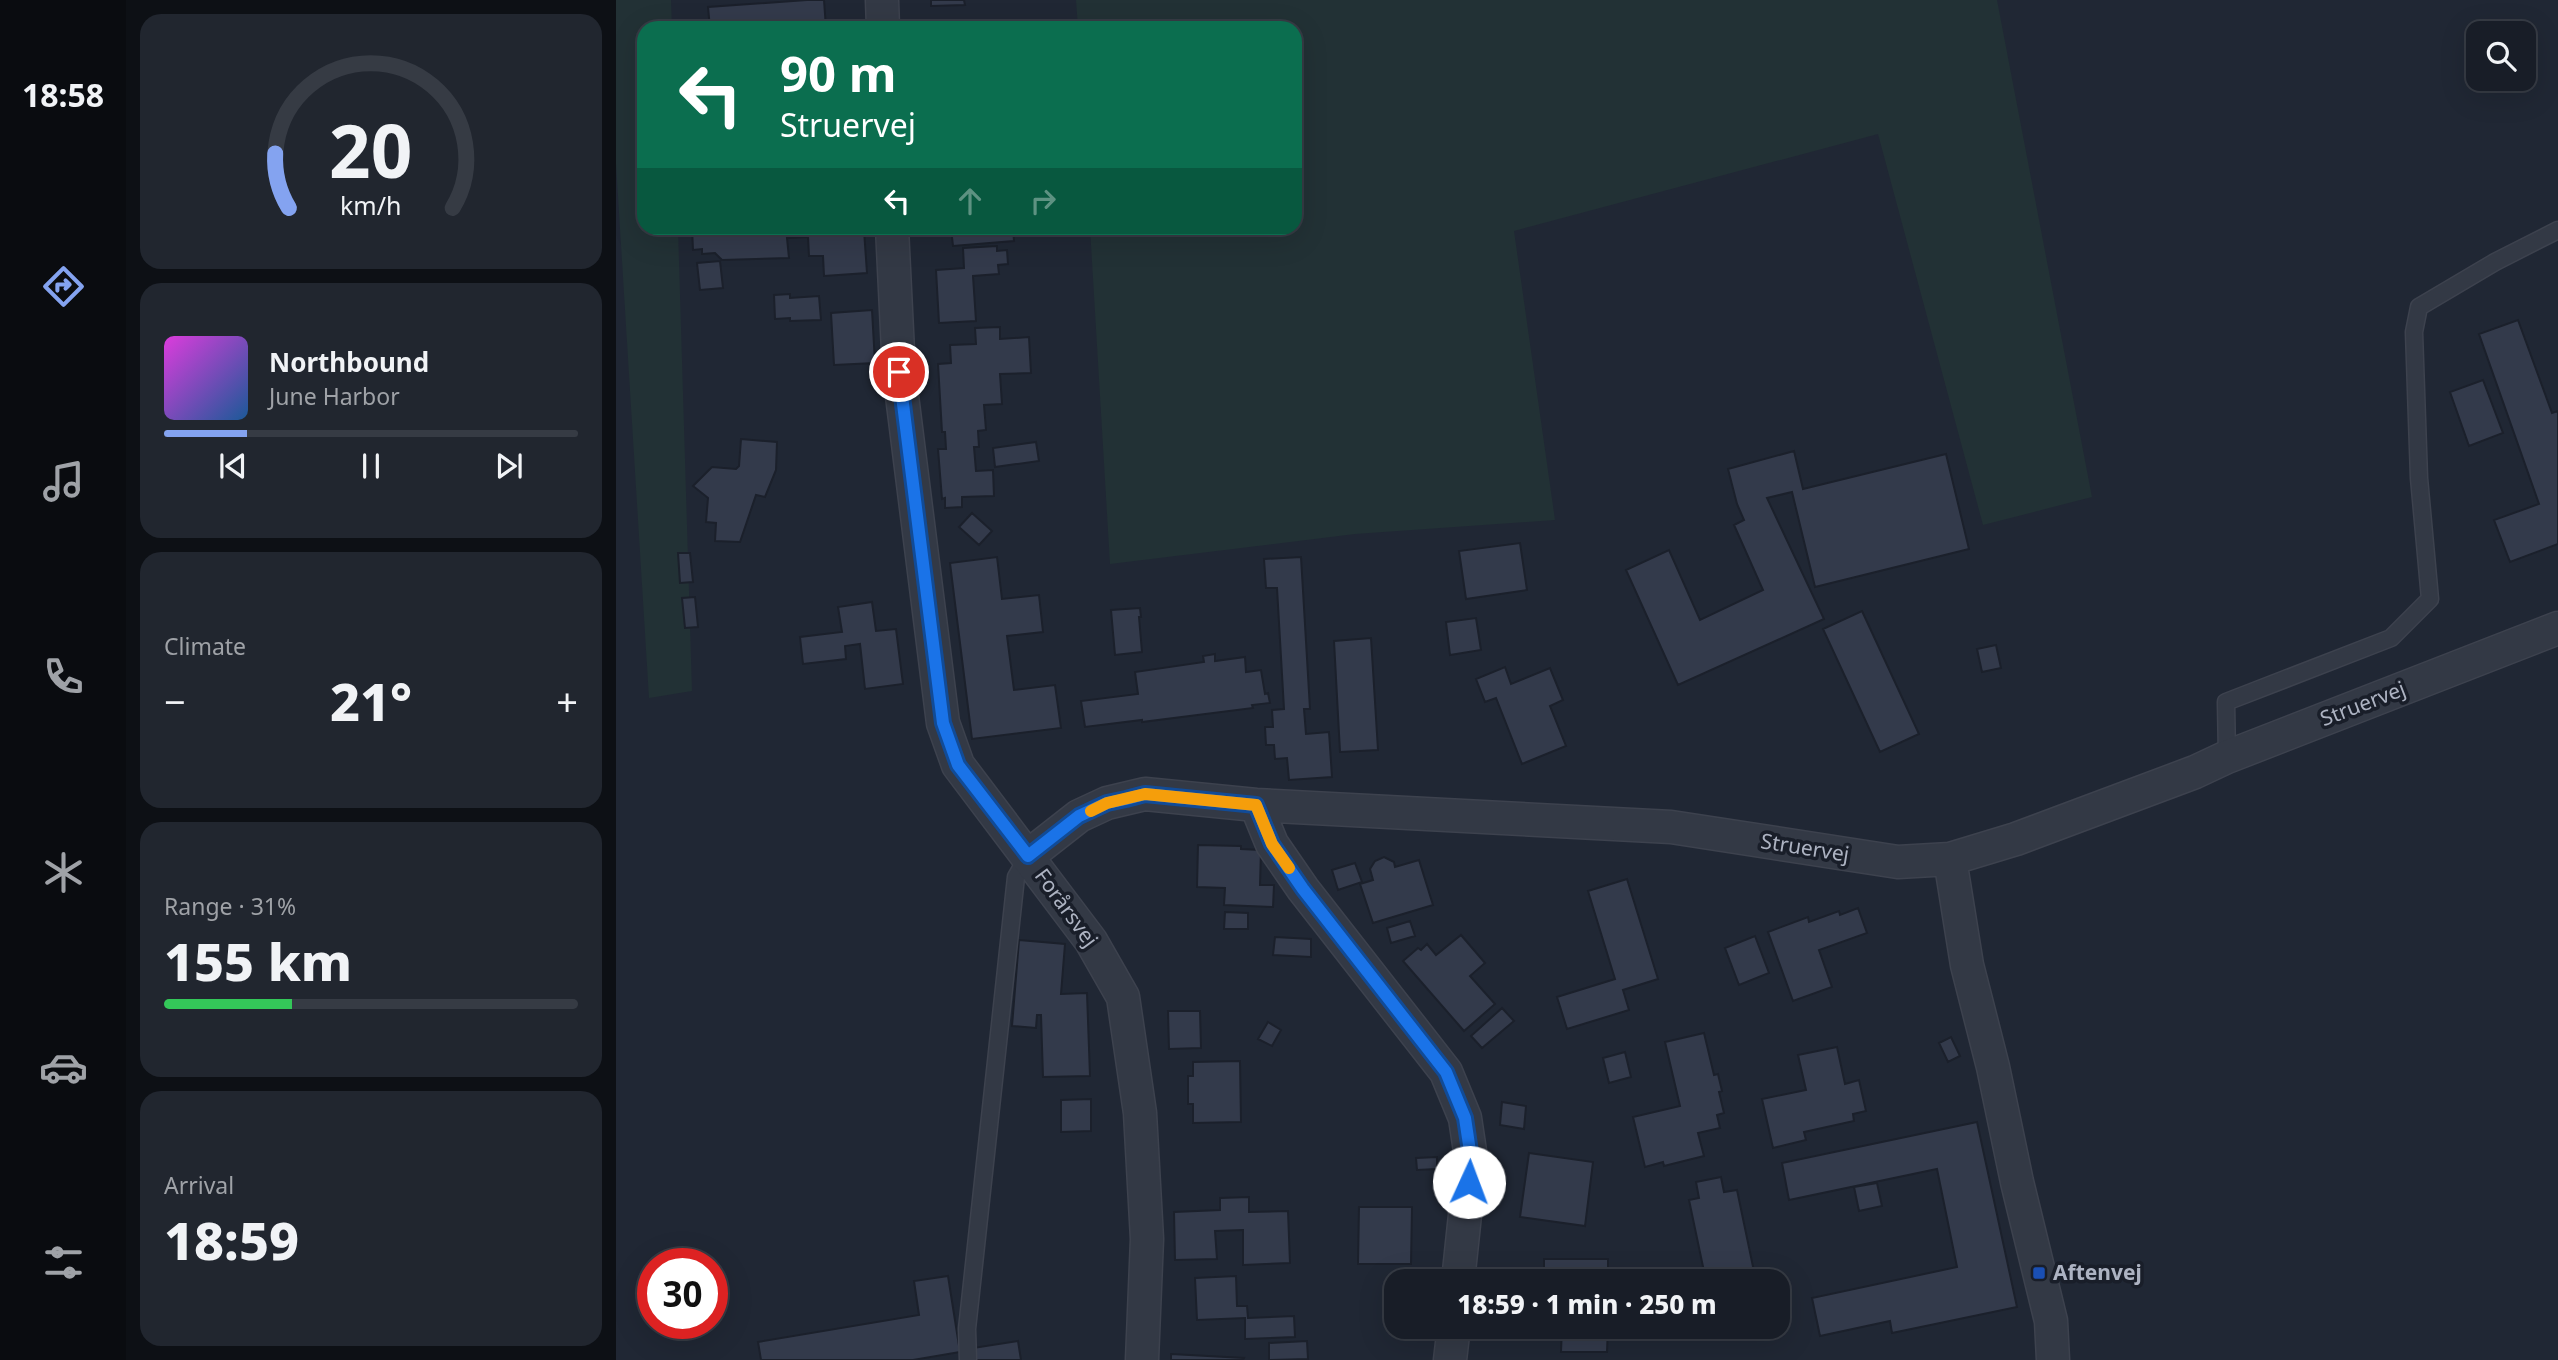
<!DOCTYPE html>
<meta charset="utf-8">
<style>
body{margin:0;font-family:"Noto Sans",sans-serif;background:#21262f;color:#f1f3f6;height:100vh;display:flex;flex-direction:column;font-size:26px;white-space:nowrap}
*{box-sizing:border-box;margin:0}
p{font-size:23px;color:#9fa2a7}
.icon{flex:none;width:38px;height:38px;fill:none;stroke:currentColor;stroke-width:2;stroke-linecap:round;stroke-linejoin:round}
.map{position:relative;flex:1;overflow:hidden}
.side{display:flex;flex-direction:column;gap:14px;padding:14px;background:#0d1015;width:490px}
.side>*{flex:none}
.top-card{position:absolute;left:21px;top:21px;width:665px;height:214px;border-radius:21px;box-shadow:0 7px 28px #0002,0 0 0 2px #363b44;background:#0b6e4f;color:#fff;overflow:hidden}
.buttons{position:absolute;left:1850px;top:21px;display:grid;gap:14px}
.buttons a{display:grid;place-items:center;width:70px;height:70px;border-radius:14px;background:#181d27;box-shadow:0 7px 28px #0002,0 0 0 2px #363b44;font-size:35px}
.speed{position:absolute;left:21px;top:1248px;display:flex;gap:14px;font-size:35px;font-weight:700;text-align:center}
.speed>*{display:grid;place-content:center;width:91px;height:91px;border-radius:50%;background:#181d27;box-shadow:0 7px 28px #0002,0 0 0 2px #363b44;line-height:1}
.speed .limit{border:10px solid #d22;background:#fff;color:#111}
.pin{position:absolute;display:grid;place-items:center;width:60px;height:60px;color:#fff;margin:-30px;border:4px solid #fff;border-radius:50%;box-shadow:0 2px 7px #0007}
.me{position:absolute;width:77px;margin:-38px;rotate:2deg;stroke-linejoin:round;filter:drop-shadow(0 0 5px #0008)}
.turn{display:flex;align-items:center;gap:24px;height:147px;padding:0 28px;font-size:32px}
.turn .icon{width:91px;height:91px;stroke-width:2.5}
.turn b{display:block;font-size:49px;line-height:60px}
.lanes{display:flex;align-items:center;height:66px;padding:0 28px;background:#0003;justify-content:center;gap:35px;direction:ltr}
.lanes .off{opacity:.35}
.big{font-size:52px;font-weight:800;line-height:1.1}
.side .tile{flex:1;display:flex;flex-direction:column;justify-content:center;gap:10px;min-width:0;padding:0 24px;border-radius:21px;background:#21262f}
.side .dial{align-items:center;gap:0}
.dial svg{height:182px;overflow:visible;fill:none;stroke:#363b44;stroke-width:7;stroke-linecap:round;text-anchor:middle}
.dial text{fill:#f1f3f6;stroke:none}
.song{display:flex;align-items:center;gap:21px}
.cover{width:84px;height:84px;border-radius:10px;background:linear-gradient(135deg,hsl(300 70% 55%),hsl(210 70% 35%))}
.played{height:7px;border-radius:4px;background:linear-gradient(90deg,#84a3f0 20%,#363b44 20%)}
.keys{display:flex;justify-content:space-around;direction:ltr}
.heat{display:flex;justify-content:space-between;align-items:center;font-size:38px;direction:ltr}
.charge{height:10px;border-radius:5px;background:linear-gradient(90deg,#34c759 31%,#363b44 0)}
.trip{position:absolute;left:768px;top:1269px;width:406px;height:70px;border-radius:21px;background:#181d27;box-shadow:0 7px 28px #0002,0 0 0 2px #363b44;font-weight:800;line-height:70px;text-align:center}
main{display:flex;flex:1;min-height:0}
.tab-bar{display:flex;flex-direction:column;width:126px;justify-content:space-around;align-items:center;background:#0a0c10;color:#9fa2a7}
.tab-bar .icon{width:49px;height:49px}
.tab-bar .selected{color:#84a3f0}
.tab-bar b{font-size:32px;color:#f1f3f6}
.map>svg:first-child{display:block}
</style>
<main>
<nav class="tab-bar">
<b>18:58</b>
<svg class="icon selected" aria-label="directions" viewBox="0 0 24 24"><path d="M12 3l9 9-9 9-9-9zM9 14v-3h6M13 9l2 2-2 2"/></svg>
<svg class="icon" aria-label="music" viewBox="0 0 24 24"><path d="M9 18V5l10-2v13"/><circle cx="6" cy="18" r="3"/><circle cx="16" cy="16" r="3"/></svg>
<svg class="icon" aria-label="phone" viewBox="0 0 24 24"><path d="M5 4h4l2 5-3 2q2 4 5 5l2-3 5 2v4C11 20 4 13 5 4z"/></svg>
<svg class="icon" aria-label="climate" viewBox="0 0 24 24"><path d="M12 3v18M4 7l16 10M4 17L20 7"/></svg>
<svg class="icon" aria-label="car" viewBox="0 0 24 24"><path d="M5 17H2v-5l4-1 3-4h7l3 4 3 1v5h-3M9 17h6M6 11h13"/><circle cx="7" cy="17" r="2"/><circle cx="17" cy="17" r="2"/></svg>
<svg class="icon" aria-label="filters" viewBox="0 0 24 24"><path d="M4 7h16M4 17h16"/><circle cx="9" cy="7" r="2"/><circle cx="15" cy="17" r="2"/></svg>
</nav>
<section class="side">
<div class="tile dial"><svg viewBox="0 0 100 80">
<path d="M14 69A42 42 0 1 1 86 69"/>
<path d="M14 69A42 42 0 0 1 8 45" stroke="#84a3f0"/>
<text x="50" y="56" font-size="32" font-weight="700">20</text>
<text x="50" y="72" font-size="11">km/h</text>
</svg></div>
<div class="tile">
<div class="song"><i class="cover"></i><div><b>Northbound</b><p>June Harbor</p></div></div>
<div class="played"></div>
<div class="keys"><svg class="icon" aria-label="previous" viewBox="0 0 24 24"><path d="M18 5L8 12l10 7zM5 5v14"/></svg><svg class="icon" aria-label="pause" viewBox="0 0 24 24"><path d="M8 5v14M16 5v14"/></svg><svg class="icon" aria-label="next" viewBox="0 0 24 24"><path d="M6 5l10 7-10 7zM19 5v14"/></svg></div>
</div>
<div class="tile"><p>Climate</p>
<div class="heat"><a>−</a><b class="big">21°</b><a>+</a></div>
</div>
<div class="tile"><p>Range · 31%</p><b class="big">155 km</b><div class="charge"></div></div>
<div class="tile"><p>Arrival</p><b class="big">18:59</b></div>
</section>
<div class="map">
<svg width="1942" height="1360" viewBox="0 0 1942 1360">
<rect width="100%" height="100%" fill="#202734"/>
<path fill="#223135" d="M0,0H55L56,28H28V228H62L76,691L33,698L0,164Z
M460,0H1381L1476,497L1367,525L1262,134L898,231L939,520L739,534L494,564L474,228H679V28H462Z"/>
<path fill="#333a4b" stroke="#1b202b" stroke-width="2" d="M191,0H208L210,28H94L92,7Z
M315,0H348L349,5L315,6Z
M76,228H233V231L248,230L251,273L208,276L207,256H193L192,237L171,238L173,258L106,260L99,253L86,254V249L77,250Z
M335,228H397L398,241L337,246Z
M381,246V251L391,250L392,264L382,265L383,274L357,276L360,321L323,323L320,270L348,268L347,248Z
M104,261L107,288L84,290L81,263Z
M174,294V298L203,296L205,320L174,321V318L159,319L158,295Z
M256,310L259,363L218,365L215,313Z
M1902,320L1936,413L1942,411V544L1894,562L1878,520L1923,504L1863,334Z
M384,327V339L413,337L415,373L384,374L386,404L368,405L370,430L362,431L363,447H358L360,471L377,470L378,496L346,497V507L329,508V498L326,499L322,449H330L329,432H326L322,364L335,363L334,345L360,344L359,328Z
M1867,380L1887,433L1853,446L1834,392Z
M125,439L161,442L160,470L149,497L140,495L124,542L99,541L100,523L90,522L92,498L77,486L96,467L120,469L123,466Z
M420,442L423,461L379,467L377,448Z
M1178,451L1187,489L1330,454L1353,549L1199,587L1176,492L1151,498L1208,619L1062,685L1010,570L1053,550L1084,620L1147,590L1118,525L1128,520L1121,504L1112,469Z
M356,513L376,531L363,545L343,527Z
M904,543L911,590L850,599L843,551Z
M62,553H74L77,582L64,583Z
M381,557L386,599L423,595L427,632L391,636L398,690L439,685L445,728L356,739L334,563Z
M685,557L694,709H688L690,734L713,732L716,777L673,780L671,758L659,759L658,745H650L649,727H657L656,710L668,709L661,588H650L648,559Z
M79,597L82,627L69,628L66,598Z
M256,602L260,631L280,629L287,684L249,689L244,644L229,646L230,659L187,664L184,637L226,632L222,607Z
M524,608L525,617H523L526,652L499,655L495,610Z
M1246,611L1303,734L1264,752L1207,629Z
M860,618L865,650L834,655L830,622Z
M755,638L762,750L724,752L718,641Z
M1380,645L1385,668L1366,672L1361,649Z
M599,654V661L629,657L630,672L645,670L649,694L652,693L654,703L636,705L637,708L526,722V720L469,727L465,701L522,694L519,672L588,662L587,656Z
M889,667L895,684L934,668L947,700L934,706L950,746L906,764L880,698L869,702L860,679Z
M582,845L625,846V849L645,850L644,885H658L657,907L608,905L609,888L581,887Z
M768,857L778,862L779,867L803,860L817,905L757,923L744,884L757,880L754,869L759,861Z
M739,863L746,882L722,890L716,870Z
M1011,879L1042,979L1007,990L1013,1010L951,1029L941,997L999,979L972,891Z
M1242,908L1251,933L1203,950L1216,987L1177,1001L1152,932L1192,917L1193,922L1223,911L1224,915Z
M609,912L632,913V929H608Z
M794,921L799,936L775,943L771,928Z
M845,935L869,963L854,976L879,1004L848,1031L787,961L802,948L805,950L811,944L820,955Z
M1139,936L1153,973L1123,985L1109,948Z
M659,937L695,939V957L657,955Z
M403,940L449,944L445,994L471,993L474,1076L427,1077L425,1015H421L420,1028L396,1026Z
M886,1008L898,1021L866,1048L855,1036Z
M552,1011H584L585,1048L553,1049Z
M652,1022L665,1030L656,1046L642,1039Z
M1088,1033L1098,1075L1102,1074L1106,1091L1103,1092L1108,1113L1101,1115L1104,1128L1082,1133L1088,1156L1048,1166L1047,1162L1029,1167L1017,1117L1064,1106L1049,1042Z
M1335,1037L1344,1056L1332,1062L1323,1043Z
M1221,1047L1229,1084L1243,1080L1250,1111L1237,1114L1238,1121L1188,1132L1190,1140L1157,1148L1146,1099L1190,1090L1182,1055Z
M1009,1052L1015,1077L993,1083L987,1058Z
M624,1061L625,1122L577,1123V1104H572V1076H577V1062Z
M475,1099V1131L445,1132V1100Z
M886,1102L910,1106L908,1129L884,1125Z
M1361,1122L1401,1307L1276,1333L1274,1321L1204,1336L1196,1298L1341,1267L1321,1169L1173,1200L1166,1163Z
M913,1153L977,1162L969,1226L904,1217Z
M821,1157V1169L801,1170L800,1158Z
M1105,1177L1108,1192L1121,1190L1140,1281H1090L1073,1200L1083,1198L1080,1182Z
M1261,1183L1266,1206L1243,1211L1238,1187Z
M633,1197V1212L672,1211L674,1263L627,1265V1230L599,1231L601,1259L559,1260L558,1212L604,1210V1198Z
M743,1207H796L795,1264H742Z
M928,1259H992V1281H928Z
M332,1276L344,1352L297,1360H145L142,1342L303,1315L298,1281Z
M620,1276L621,1306H631L632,1318L678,1316L679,1337L629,1339V1318L581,1320L579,1278Z
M946,1326H992L991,1352H945Z
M1100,1326H1149V1327L1102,1337Z
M402,1341L405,1360H359L357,1348Z
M691,1341L692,1359L653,1360V1343Z
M555,1354L628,1358L627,1360H555Z"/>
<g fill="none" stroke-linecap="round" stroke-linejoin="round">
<g stroke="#3d424e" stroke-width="19">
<path id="service" d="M1611,757L1610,702L1775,638L1814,599L1803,478L1798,332L1803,307L1879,262L1942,230
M352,1360L351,1329L400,877L412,856"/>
</g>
<g stroke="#3d424e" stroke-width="35">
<path id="minor" d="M266,0L267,28
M276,228L283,372L327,723L342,765L475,941L507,997L524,1113L531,1239L526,1360
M640,805L656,844L687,889L830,1072L849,1118L855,1158L842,1281
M412,856L463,816L491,803L529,794L640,805L1055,827L1282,862L1334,859L1400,839L1579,772L1611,757L1942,628
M1334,859L1351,965L1377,1067L1401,1182L1435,1321L1437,1360
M834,1360L838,1326"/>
</g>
<use href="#service" stroke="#333945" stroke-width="16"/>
<use href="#minor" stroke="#333945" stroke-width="32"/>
</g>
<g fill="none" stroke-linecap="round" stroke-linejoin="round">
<g stroke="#114b97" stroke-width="18">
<path id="route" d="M283,372L327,723L342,765L412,856L463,816L491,803L510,799L529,794L640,805L656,844L687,889L830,1072L849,1118L855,1158L853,1182"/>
</g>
<use href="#route" stroke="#1a73e8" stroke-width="12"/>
<path stroke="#f59e0b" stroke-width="12" d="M475,811L491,803L529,794L640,805L656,844L673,868"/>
</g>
<rect fill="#1a4fb4" stroke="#191e29" stroke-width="2.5" x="1416" y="1266" width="14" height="14" rx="3.5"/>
<g text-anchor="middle" stroke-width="7" stroke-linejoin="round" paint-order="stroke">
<g font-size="21" fill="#adb3c2" stroke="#191e29">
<text transform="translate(1747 704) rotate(-21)" y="7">Struervej</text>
<text transform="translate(1189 848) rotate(9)" y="7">Struervej</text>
<text transform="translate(450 908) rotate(54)" y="7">Forårsvej</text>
</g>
<g font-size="21" font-weight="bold" fill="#adb3c2" stroke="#191e29" text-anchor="start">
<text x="1437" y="1280">Aftenvej</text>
</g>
</g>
</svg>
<div class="buttons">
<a><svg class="icon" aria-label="search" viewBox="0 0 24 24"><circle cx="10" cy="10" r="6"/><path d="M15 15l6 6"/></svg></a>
</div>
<div class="speed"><div class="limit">30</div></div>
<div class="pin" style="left:283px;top:372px;background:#d93025"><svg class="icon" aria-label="arrive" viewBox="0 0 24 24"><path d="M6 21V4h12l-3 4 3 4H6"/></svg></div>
<svg class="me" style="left:853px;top:1182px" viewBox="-20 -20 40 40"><circle r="19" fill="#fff"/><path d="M0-13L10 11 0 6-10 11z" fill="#1a73e8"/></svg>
<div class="trip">18:59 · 1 min · 250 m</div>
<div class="top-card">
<div class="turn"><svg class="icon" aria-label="left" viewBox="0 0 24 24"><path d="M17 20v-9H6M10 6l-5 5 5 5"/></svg><div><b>90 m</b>Struervej</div></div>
<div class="lanes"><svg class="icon" aria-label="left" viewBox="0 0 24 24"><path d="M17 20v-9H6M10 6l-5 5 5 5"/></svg><svg class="icon off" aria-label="ahead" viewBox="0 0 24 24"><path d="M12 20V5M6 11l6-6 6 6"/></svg><svg class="icon off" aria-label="right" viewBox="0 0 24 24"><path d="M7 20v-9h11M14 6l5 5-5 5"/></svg></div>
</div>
</div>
</main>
